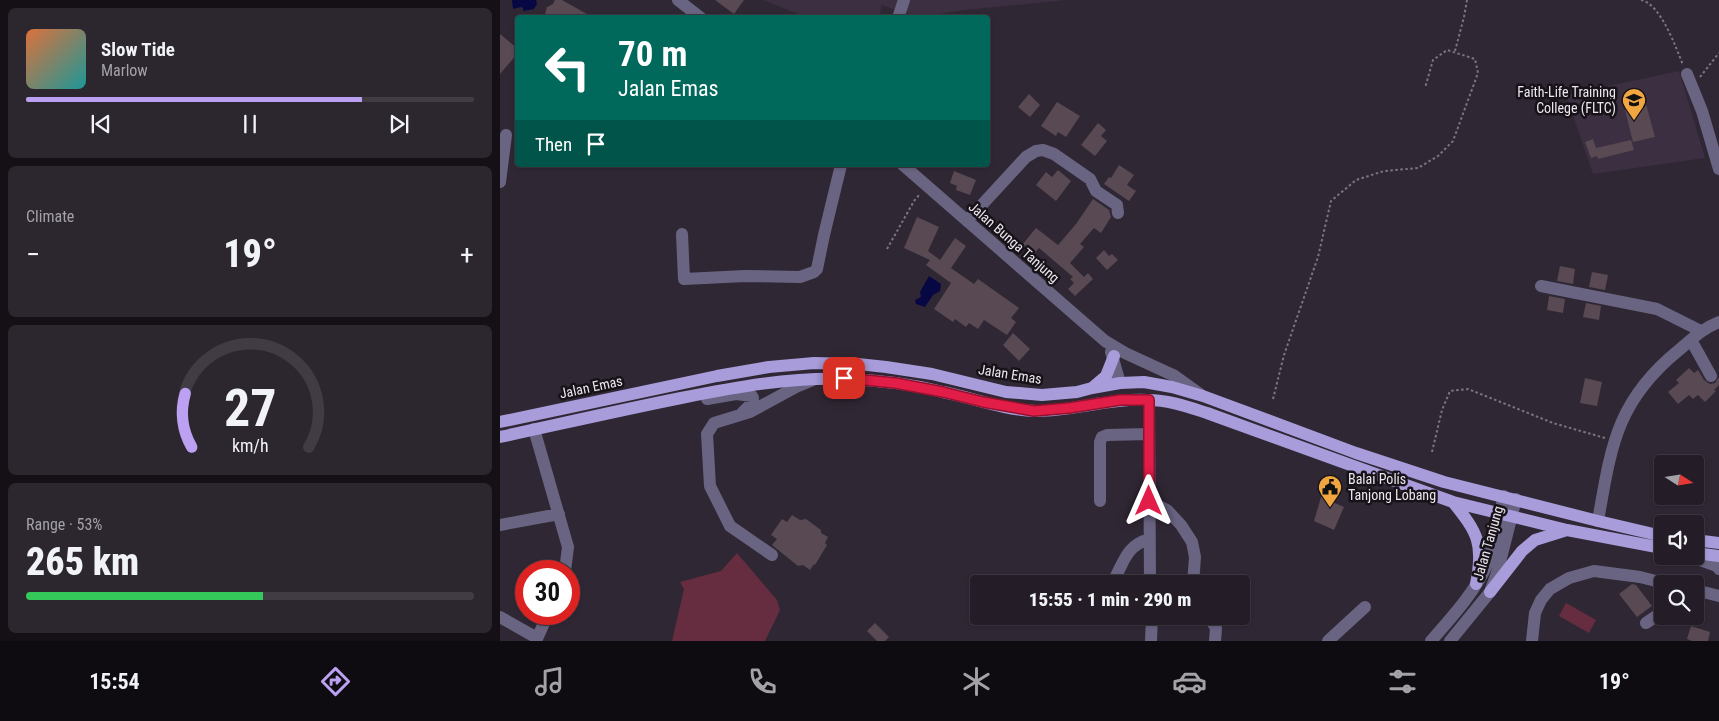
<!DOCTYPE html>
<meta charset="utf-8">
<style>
body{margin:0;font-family:"Roboto Condensed",sans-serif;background:#2c262f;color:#f1f3f6;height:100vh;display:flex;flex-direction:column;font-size:19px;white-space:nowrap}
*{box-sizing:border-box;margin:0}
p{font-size:16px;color:#a3a2a7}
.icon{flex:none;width:28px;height:28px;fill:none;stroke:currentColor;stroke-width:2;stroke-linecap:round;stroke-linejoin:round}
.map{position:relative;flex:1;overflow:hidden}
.panel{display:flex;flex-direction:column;gap:8px;padding:8px;background:#141015;width:500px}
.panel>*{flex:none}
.guide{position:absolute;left:15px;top:15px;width:475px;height:152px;border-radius:5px;box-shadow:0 1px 4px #0004,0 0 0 1px #413b44;background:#00695c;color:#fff;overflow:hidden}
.needle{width:32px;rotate:102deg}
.tools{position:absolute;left:1154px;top:455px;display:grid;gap:10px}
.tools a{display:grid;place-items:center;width:50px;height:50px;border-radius:5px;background:#241d27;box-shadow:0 1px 4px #0004,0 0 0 1px #413b44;font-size:25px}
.speed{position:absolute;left:15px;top:560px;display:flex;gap:10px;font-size:25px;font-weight:700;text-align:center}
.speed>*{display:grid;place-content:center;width:65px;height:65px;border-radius:50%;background:#241d27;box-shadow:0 1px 4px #0004,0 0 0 1px #413b44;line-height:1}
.speed .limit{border:8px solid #d22;background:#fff;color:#111}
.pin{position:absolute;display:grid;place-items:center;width:42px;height:42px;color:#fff;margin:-21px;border-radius:10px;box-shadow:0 2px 8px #0006}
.me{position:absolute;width:55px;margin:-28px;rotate:0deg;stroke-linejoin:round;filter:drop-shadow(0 0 4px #0008)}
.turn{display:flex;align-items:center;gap:18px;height:105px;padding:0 20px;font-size:22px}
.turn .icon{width:65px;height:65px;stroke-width:2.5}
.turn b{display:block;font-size:35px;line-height:42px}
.then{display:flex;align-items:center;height:48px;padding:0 20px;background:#0003;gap:10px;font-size:19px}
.big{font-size:38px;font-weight:800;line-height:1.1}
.panel .tile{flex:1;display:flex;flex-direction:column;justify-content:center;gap:8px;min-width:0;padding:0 18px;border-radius:8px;background:#2c262f}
.panel .dial{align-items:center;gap:0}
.dial svg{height:130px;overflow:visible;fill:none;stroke:#413b44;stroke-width:7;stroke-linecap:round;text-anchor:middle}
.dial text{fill:#f1f3f6;stroke:none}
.song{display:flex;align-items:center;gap:15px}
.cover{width:60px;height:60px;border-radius:8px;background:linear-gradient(135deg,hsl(20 70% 55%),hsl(180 70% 35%))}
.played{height:5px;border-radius:2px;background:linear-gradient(90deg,#bca0f2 75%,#413b44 75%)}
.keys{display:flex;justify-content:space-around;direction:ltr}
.heat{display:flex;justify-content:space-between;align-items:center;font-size:28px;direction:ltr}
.charge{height:8px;border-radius:4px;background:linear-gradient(90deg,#34c759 53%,#413b44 0)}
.trip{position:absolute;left:470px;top:575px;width:280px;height:50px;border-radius:5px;background:#241d27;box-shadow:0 1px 4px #0004,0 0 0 1px #413b44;font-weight:800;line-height:50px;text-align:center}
.menu{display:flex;height:80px;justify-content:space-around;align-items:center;background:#0e0c10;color:#a3a2a7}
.menu .icon{width:35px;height:35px}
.menu .active{color:#bca0f2}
.menu b{font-size:22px;color:#f1f3f6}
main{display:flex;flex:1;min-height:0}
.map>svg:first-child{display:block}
</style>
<main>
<section class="panel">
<div class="tile">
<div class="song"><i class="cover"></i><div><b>Slow Tide</b><p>Marlow</p></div></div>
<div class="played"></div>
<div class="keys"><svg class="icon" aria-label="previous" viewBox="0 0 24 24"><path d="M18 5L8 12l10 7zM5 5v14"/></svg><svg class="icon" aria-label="pause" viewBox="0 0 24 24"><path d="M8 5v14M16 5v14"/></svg><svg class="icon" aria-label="next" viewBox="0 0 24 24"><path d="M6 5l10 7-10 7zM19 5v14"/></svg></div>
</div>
<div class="tile"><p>Climate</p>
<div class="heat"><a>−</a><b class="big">19°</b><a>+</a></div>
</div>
<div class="tile dial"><svg viewBox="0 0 100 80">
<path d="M14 69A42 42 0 1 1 86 69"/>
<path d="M14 69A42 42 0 0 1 10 36" stroke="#bca0f2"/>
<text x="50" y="56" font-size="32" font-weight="700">27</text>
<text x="50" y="72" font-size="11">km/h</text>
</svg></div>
<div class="tile"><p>Range · 53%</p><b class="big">265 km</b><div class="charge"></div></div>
</section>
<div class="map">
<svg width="1219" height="641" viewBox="0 0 1219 641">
<rect width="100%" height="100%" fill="#302734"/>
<path fill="#3b2f41" d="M263,0H567L464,10L427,16L412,15L382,5L378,18L306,17Z
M1179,71L1205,158L1093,174L1066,95Z"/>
<path fill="#652d3f" d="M237,553L277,600L280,610L265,641H172L184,589L180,582L221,571Z
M1066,603L1096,620L1089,633L1059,616Z"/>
<path fill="#070843" d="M12,0H36L37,4L34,9L23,11V8L21,7L13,9Z
M429,276L441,284L440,291L433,295L425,307L416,304L415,300L421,297L420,292Z"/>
<path fill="#584953" d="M55,0H62L94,18H46L45,14L47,7L53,4Z
M215,0H244L234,14Z
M0,34L18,49V53L0,74Z
M529,94L540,105L530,117L518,107Z
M557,102L580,116L566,137L558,132L556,136L541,126Z
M1146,104L1155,137L1133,142L1125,110Z
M598,123L606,130L601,136L607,141L595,156L581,145Z
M1093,139L1096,148L1131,140L1134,150L1098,159L1097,156L1091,158L1085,142Z
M619,165L634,175L627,185L636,191L629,201L604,184L609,177L611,178Z
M558,170L571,181L556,201L536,185L546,172L552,177Z
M454,171L476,180L470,195L456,190L457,186L450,183Z
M593,199L609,210L611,217L601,233L594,228L580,244L584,247L570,263L584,277L588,273L593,279L575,296L568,289L574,283L570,279L573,277L539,248L534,254L522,245L536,228L558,245L576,224Z
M417,217L439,227L428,251L440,260L455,238L466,246L451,268L474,284L478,279L519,308L511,318L516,322L507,335L484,320L478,329L469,323L466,327L455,319L453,322L434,309L451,283L426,265L430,260L404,248Z
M604,250L609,256L612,254L618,260L607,270L596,258Z
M1060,266L1075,269L1073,284L1057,281Z
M1092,272L1108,275L1105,290L1089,287Z
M1049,296L1065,299L1063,313L1047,310Z
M1086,303L1101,306L1099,320L1083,317Z
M513,333L530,349L519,361L503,345Z
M1189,368L1194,373L1198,370L1204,380L1210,384L1215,383L1219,377V385L1214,390L1216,391L1205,402L1198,395L1193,399L1189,395L1178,404L1168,392L1179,383L1176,380Z
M1085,378L1102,382L1097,406L1080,403Z
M821,497L844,507L834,530L814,521Z
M292,515L300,520L306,519L321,530V533L328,537L325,543L327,545L315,565L314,564L310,570L303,565L298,566L272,545L277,539L271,535L282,519L287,522Z
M1132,584L1136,585L1152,606L1137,617L1119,594Z
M375,623L389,637L385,641H377L367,631Z
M1191,626L1210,632L1208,641H1192L1187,639Z"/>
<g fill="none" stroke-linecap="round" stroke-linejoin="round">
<path stroke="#7d7580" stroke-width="2" stroke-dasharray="2.5 2.5" stroke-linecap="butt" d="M1141,0C1161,4 1176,48 1183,65
M955,51L964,17L967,0
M1200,77L1219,53
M387,249L414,201L420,194
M773,399L784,355L818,257L831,201L856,180L884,171L918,168L938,156L953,141L978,73L975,59L947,50L933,60L925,88
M932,452L942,410L950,391L968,389L1053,423L1105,438"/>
<path stroke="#696482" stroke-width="12" d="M178,0L201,18
M398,18L404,0
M1187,74L1202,111L1219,169
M403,165L605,341L625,353L675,376L700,394
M0,182L6,135
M467,221L526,157L536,151L543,150L554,154L590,179L596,191L617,205L618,213
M182,234L184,279L245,276L300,277L314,272L317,269L324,235L341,165
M1041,286L1157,309L1201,331
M1191,340L1211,376
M611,352L620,383
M207,399L236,394L252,396L253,398L251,404L242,413
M649,400L650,584
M34,429L68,547L65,571
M600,501V442L602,437L607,435L648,434
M649,501L667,510L681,525L692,542L695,557L693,584
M1098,521C1111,447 1116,401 1179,350C1192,339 1203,328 1219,322
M0,525L59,514
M272,555L230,526L210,486L207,434L214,423L250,412L296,387L313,380
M1189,556L1217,566L1219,569
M615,578C625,559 627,546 649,539
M1195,590L1219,596
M708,616L716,628L715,641
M0,617L37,638
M1146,623L1162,612
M36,641L48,614
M651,641L652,616
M828,641L865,607
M931,641C952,617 975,592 988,563L1004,496
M950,641L990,592L998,570L1016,499
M1032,641L1035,613L1041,600L1050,589L1069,578L1094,571L1140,577L1168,584"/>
<path stroke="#a89cda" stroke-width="12" d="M592,388L606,376L614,356
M0,422L217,376L269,367L314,363L358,364L386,367L432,374L506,392L542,395L577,392L592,388L620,383L644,382L672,387L703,396L856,453L944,482L1098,521L1162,536
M0,437C60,424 121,410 181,398C236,387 290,377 346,379C379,380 411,384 443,392C473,398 504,410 536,411C574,411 610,398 648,400C669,400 688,407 707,413L953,502L1067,530L1162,548
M953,502C978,533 984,544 976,584
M1195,540L1219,543
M1195,553L1219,556
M990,592L1022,551L1035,540L1067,530"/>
</g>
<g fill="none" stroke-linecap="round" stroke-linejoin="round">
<g stroke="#92132f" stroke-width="12">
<path id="route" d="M344,378L395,383L443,392L483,402L534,411L569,408L620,400H649V501"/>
</g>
<use href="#route" stroke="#e11d48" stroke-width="9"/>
</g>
<defs>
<g id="university-pin" transform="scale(1.25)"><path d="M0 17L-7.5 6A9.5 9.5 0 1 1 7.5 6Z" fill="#f1a63f" stroke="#161218"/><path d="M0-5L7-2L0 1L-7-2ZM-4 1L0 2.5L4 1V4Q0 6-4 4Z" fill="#111"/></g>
<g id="civic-pin" transform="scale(1.25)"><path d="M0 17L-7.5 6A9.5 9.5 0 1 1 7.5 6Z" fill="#f1a63f" stroke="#161218"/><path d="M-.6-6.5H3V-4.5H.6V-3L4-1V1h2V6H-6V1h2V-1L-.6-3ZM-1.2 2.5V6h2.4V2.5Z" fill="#111"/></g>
</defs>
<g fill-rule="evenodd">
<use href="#university-pin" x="1134" y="100"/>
<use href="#civic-pin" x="830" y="487"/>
</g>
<g text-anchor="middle" stroke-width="5" stroke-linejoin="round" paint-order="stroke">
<g font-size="14" fill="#ece6ee" stroke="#161218" text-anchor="end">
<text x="1116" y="97">Faith-Life Training<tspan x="1116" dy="16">College (FLTC)</tspan></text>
<text x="848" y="484" text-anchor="start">Balai Polis<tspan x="848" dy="16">Tanjong Lobang</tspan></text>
</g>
<g font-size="14" fill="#ece6ee" stroke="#161218">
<text transform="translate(514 242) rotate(41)" y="5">Jalan Bunga Tanjung</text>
<text transform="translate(510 374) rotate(9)" y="5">Jalan Emas</text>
<text transform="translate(91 387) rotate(-12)" y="5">Jalan Emas</text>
<text transform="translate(988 543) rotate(-74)" y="5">Jalan Tanjung</text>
</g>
</g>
</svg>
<div class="tools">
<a><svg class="needle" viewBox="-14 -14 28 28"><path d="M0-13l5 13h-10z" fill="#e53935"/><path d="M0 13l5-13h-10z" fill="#a3a2a7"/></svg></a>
<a><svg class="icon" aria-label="sound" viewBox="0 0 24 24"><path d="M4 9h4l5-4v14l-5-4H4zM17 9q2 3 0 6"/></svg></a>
<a><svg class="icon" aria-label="search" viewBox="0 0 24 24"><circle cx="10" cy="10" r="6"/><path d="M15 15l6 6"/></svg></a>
</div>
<div class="speed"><div class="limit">30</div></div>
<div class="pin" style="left:344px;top:378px;background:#d93025"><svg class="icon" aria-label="arrive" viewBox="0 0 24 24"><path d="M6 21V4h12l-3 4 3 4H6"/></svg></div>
<svg class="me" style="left:649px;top:501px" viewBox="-20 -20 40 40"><path d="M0-17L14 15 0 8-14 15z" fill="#e11d48" stroke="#fff" stroke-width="4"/></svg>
<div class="trip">15:55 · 1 min · 290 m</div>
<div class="guide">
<div class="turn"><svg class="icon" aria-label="left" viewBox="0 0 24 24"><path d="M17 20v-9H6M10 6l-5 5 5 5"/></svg><div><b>70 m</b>Jalan Emas</div></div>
<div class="then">Then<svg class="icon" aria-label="arrive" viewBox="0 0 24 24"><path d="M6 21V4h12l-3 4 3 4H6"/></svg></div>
</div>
</div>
</main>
<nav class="menu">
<b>15:54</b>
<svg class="icon active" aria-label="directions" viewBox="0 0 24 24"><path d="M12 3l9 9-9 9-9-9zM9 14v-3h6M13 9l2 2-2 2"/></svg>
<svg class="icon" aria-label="music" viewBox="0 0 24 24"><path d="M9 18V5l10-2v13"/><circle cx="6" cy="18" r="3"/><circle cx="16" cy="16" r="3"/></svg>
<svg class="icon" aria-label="phone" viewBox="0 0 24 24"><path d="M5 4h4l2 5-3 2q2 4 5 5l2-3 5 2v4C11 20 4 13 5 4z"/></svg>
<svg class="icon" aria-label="climate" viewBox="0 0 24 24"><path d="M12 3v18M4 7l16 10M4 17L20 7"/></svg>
<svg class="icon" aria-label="car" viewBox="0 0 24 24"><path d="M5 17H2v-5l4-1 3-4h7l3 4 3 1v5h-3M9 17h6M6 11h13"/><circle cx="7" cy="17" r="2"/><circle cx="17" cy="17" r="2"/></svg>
<svg class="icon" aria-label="filters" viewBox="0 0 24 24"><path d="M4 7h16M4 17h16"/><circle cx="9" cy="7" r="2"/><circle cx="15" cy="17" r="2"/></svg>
<b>19°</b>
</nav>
